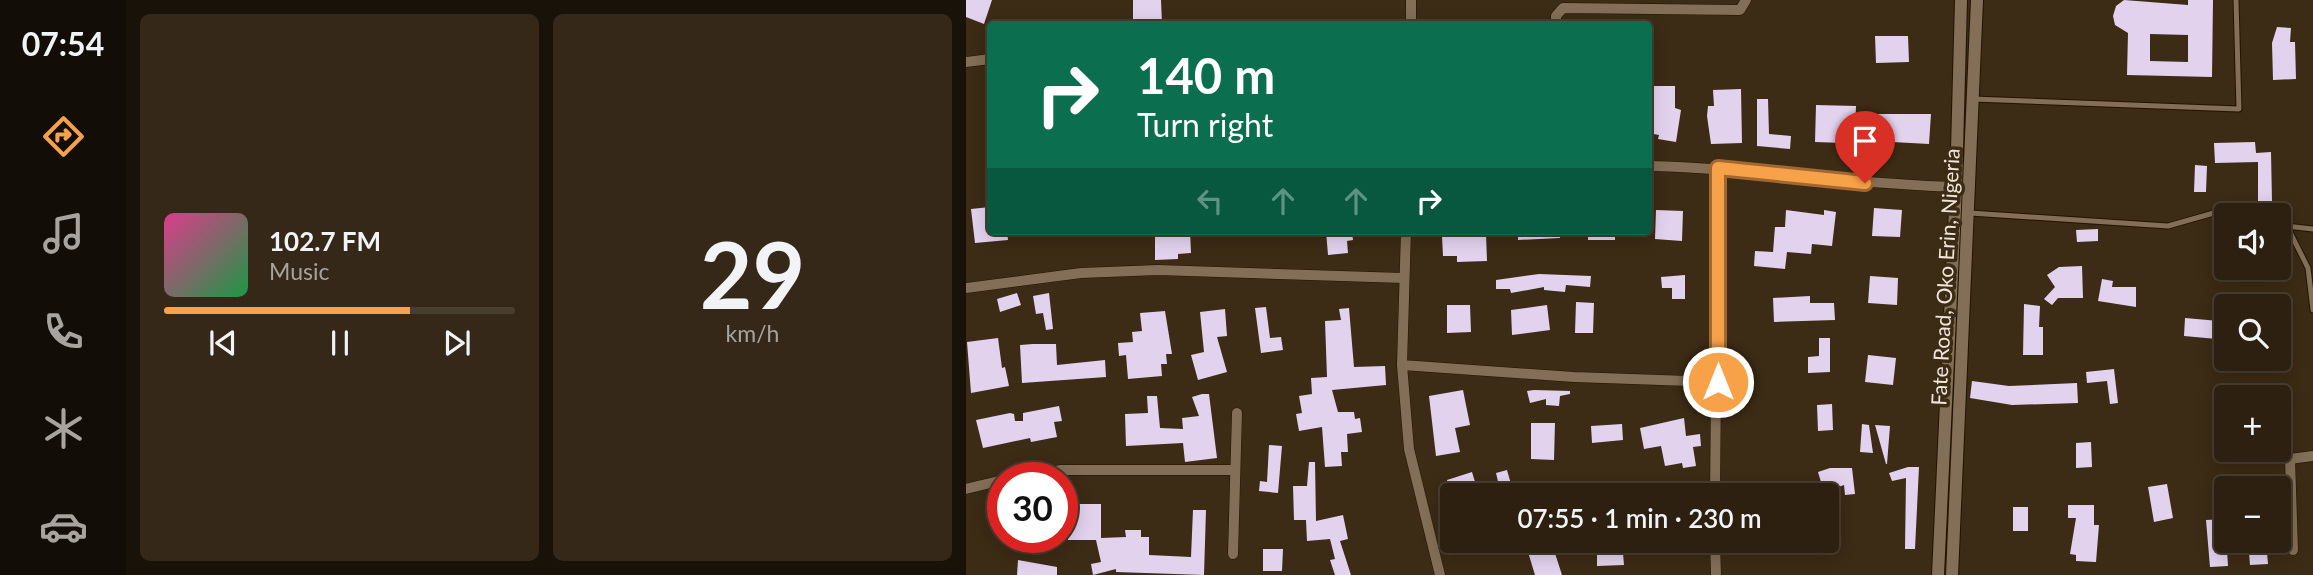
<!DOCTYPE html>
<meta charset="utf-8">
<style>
body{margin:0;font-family:Lato,sans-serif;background:#352819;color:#f1f3f6;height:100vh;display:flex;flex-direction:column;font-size:26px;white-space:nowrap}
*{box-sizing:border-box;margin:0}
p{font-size:23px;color:#a7a39f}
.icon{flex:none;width:38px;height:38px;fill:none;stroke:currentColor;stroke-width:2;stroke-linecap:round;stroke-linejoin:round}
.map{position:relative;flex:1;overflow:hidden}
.sheet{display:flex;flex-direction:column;gap:14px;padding:14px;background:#191209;width:840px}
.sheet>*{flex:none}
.hud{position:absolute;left:21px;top:21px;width:665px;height:214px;border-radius:7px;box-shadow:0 4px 18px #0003,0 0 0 2px #483e30;background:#0b6e4f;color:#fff;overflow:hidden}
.fabs{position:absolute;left:1248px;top:203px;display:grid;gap:14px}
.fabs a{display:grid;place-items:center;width:77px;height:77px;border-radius:7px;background:#2d2010;box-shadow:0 4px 18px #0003,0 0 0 2px #483e30;font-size:35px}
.speed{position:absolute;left:21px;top:462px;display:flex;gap:14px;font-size:35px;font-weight:700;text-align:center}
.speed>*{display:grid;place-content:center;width:91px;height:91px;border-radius:50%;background:#2d2010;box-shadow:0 4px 18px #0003,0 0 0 2px #483e30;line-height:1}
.speed .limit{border:10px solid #d22;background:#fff;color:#111}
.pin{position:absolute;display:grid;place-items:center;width:60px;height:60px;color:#fff;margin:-72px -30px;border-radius:50% 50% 50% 0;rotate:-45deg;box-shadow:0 0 7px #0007}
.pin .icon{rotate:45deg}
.me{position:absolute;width:77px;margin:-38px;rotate:0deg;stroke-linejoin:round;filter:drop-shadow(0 0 5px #0008)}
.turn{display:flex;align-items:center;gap:24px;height:147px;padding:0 35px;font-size:32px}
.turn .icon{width:91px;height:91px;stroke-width:2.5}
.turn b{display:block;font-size:49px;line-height:60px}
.lanes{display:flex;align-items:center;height:66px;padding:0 35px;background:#0003;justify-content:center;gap:35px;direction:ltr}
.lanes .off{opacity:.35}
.sheet .tile{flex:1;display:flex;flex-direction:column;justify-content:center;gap:10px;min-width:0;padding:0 24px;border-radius:10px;background:#352819}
.sheet .dial{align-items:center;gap:0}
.dial b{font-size:91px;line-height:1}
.song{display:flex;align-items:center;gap:21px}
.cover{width:84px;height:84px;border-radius:10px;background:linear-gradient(135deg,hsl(330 70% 55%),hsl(140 70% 35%))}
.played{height:7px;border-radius:4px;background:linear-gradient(90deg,#f7a149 70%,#483e30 70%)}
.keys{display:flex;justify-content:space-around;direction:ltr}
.sheet .tiles{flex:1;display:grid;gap:14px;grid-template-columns:repeat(2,1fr)}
.trip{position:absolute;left:474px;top:483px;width:399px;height:70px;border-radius:7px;background:#2d2010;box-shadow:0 4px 18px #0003,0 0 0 2px #483e30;font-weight:600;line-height:70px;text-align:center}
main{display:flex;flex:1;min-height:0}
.menu{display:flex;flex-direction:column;width:126px;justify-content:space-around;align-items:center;background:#120d06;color:#a7a39f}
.menu .icon{width:49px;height:49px}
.menu .on{color:#f7a149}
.menu b{font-size:32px;color:#f1f3f6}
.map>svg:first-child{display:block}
</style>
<main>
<nav class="menu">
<b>07:54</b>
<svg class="icon on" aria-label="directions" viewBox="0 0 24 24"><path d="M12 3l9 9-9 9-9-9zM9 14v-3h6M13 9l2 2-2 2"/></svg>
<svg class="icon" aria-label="music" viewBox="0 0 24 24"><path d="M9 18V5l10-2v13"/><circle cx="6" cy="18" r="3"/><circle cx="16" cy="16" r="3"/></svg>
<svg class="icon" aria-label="phone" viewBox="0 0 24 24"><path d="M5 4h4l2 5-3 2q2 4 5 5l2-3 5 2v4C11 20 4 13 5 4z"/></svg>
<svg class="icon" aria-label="climate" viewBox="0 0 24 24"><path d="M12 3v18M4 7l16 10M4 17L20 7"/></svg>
<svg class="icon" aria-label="car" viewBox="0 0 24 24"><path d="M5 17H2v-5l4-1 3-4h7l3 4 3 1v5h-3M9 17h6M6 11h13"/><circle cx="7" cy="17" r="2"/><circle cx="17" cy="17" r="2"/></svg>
</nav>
<section class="sheet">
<div class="tiles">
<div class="tile">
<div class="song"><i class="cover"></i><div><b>102.7 FM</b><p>Music</p></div></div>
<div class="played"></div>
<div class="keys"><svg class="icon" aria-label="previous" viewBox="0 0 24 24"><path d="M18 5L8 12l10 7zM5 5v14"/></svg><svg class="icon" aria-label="pause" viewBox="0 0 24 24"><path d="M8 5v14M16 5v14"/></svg><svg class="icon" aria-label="next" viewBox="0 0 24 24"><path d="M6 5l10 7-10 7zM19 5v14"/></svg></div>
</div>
<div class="tile dial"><b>29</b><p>km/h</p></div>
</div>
</section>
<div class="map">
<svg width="1347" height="575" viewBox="0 0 1347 575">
<rect width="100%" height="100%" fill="#3c2b15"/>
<path fill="#e3d2ee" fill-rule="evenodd" d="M0,0H26L18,24L0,17Z
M167,0H195L196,24H167Z
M1158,0L1222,5V0H1247L1246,77L1161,75L1162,33L1149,25L1147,16L1150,6ZM1184,34L1222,35V62L1184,61Z
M1311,27L1325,28L1324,42H1329L1330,79L1307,80L1306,43Z
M909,36H942L943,62L910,63Z
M687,86H709V108L715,110L710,142L692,139L693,135L682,133Z
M775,89L776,143L745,144L741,116L742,106H748L747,90Z
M791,99H802L803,134L825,136L824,149L791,146Z
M850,105L890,106L889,131L880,130L879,143L849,142Z
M908,114H965L963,144L908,141Z
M1289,142L1290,153L1305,152L1306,202L1292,203V162L1249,163L1248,143Z
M1229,165L1241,166L1240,192H1228Z
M24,207V231H41L42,240L9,243L5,209Z
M908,208L936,210L934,237L906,236Z
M690,210L717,211L716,241L689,239Z
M820,210L858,215V210L870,212L866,246L846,244L845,254L821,252L819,269L788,266L789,251L807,252L809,227H819Z
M1132,229V241L1111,242L1110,230Z
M189,231H224L225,253L212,254V259L189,260Z
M360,231H386L387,240L381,241L382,253L362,255Z
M552,231H594V238L552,240Z
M622,231H649V240H622Z
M520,234L521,261L491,262V256H477L476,236Z
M1116,266L1117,298H1092L1086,305L1078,299L1089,287L1081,275L1093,267Z
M573,274L625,276L624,287L600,285L599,292L578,290V287L545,293L544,289H530V280Z
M719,275V299H706V288H696L695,277Z
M904,276L932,278L931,305L902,303Z
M1136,279L1147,281L1146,287H1170V307L1132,301Z
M51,293L55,305L34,312L31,299Z
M83,293L87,329L80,330L77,313L70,314L67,296Z
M844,296V303H868L869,320L808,322L807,298Z
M610,302L628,303L627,333H609Z
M1058,304L1074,306L1073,327H1077V355H1057Z
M481,305H504L505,332L481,333Z
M581,305L584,330L546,335L545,310Z
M300,307L304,338L315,337L317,350L295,353L289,308Z
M383,308L388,367L419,366L420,385L366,390L372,412H388L389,419L394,418L396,432L381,434L382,452H375L376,466L359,467L356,427L333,431L330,414L336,413L333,396L346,394L345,378L361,377L359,321L375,320L373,309Z
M259,309L261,336L251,337L261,372L232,380L225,355L238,352L234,312Z
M199,311L206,354H200L201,364H195L196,376L162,379L160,355L153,356L152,343L167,342L166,332L176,331L174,313Z
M1219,318L1253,321L1251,339L1218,336Z
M32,338L36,368L39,367L43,386L5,393L1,342Z
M853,338H864V372L842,373V357L853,356Z
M67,344H90L91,365L139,360L140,377L56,383L54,345Z
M902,355L930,358L927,385L899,382Z
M1148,369L1152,403L1144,404L1141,381L1121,383L1120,372Z
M1006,381L1043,386L1111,383L1112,403L1046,405L1004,398Z
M497,390L504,425L489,428L494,452L470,456L463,396Z
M568,390L604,391V394L594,396L593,406L580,405V399L564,403L561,391Z
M236,394H243L251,458L219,462L217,443L160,446L159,414L182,413L181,396H191L194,428L217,429L216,418L233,416L226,397Z
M866,404L867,430L852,431L851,405Z
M93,406L96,421L88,422L91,437L65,442L64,438L17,448L10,420L44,413L48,414L49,421H57V413Z
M718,418L720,436L734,434L735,446L727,447L730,466L717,468L716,463L699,466L695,446L678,449L674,428Z
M565,423H589L588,460L565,459Z
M656,424L657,440L626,443L625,426Z
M896,424L903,425L907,453L894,452Z
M909,425L924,426L921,464H920Z
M1125,442L1126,467L1110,468V443Z
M303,445L316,446L312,493L293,491L294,481L301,482Z
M343,462H349L350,521L377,515L382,539L374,541L385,575H369L364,560L369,559L364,539L341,541L340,520H328L327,486H341Z
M942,467H953L949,549H939L940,478L926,481L923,473Z
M864,468H886L889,494L879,495L878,485L858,492L852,472Z
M541,470L547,491L535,494L530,473Z
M506,472L513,495H500L499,492L485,496L481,480Z
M1201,484L1207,518L1188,522L1182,487Z
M102,504H135V538L160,537L159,530H175V537H183V555L225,557L227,510H240L238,575L150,572V569L127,575L125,564L135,562L130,540H102Z
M1102,505H1128V525H1133L1130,562L1110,561V555L1104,554L1110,518H1102Z
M1047,507H1062V531H1047Z
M1259,519L1262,566L1244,567L1240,520Z
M532,541H569V542L537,554Z
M637,541H656L658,565L631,566V555H638Z
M1282,541H1300L1302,564L1284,565Z
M586,544L596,575H569L562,552Z
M297,549H317L316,571H297Z
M52,560L91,567V575H51Z"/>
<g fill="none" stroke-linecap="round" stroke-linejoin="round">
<g stroke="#231300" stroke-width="7">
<path id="service" d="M1007,99L1273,109L1270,0
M1004,213L1202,226L1269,207L1279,208L1288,215
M1312,225L1347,229
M1322,228L1342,268L1347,310"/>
</g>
<g stroke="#231300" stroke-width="11">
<path id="minor" d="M445,24V0
M590,24V16L597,8L774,10L780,0
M0,62L24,59
M682,166C785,168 887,184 990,187
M440,231L436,365L443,449L474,575
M0,288L115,273L192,270L437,278
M436,365L608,377L752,382
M52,478L95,470H269
M0,489L37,480
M749,495L752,168
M749,541L750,575
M1327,550L1324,459L1347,456
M267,554L271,413"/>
</g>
<g stroke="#231300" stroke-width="14">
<path id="tertiary" d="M972,575L990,187L995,0
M986,575L1011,0"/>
</g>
<use href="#service" stroke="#836f57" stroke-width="5"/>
<use href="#minor" stroke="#836f57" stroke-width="10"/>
<use href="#tertiary" stroke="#836f57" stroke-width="12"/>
</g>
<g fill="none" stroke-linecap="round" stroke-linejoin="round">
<g stroke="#a1692f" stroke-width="18">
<path id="route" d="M752,382V168L899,183"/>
</g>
<use href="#route" stroke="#f7a149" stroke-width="12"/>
</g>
<g text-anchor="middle" stroke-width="7" stroke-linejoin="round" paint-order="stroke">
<g font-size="21" fill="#f0e5d8" stroke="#3c2b15">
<text transform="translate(980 277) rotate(-87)" y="7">Fate Road, Oko Erin, Nigeria</text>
</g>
</g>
</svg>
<div class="fabs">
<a><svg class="icon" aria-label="sound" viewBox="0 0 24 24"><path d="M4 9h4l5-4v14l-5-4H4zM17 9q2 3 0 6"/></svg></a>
<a><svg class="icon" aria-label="search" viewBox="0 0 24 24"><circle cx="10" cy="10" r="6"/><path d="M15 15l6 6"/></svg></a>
<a>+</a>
<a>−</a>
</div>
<div class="speed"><div class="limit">30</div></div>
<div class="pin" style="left:899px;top:183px;background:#d93025"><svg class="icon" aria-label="arrive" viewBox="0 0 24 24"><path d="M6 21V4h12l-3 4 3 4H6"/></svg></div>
<svg class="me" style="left:752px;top:382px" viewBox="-20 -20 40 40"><circle r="17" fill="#f7a149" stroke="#fff" stroke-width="3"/><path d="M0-11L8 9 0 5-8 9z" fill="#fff"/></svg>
<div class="trip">07:55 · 1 min · 230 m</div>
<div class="hud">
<div class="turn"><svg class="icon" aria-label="right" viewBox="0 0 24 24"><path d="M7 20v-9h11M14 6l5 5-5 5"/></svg><div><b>140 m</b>Turn right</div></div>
<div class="lanes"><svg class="icon off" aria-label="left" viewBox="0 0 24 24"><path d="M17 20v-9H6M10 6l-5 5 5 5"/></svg><svg class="icon off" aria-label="ahead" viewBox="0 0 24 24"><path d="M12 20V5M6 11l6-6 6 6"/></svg><svg class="icon off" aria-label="ahead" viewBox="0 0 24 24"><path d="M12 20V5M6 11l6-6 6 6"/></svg><svg class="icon" aria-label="right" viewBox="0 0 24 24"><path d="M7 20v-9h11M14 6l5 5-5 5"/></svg></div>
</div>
</div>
</main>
